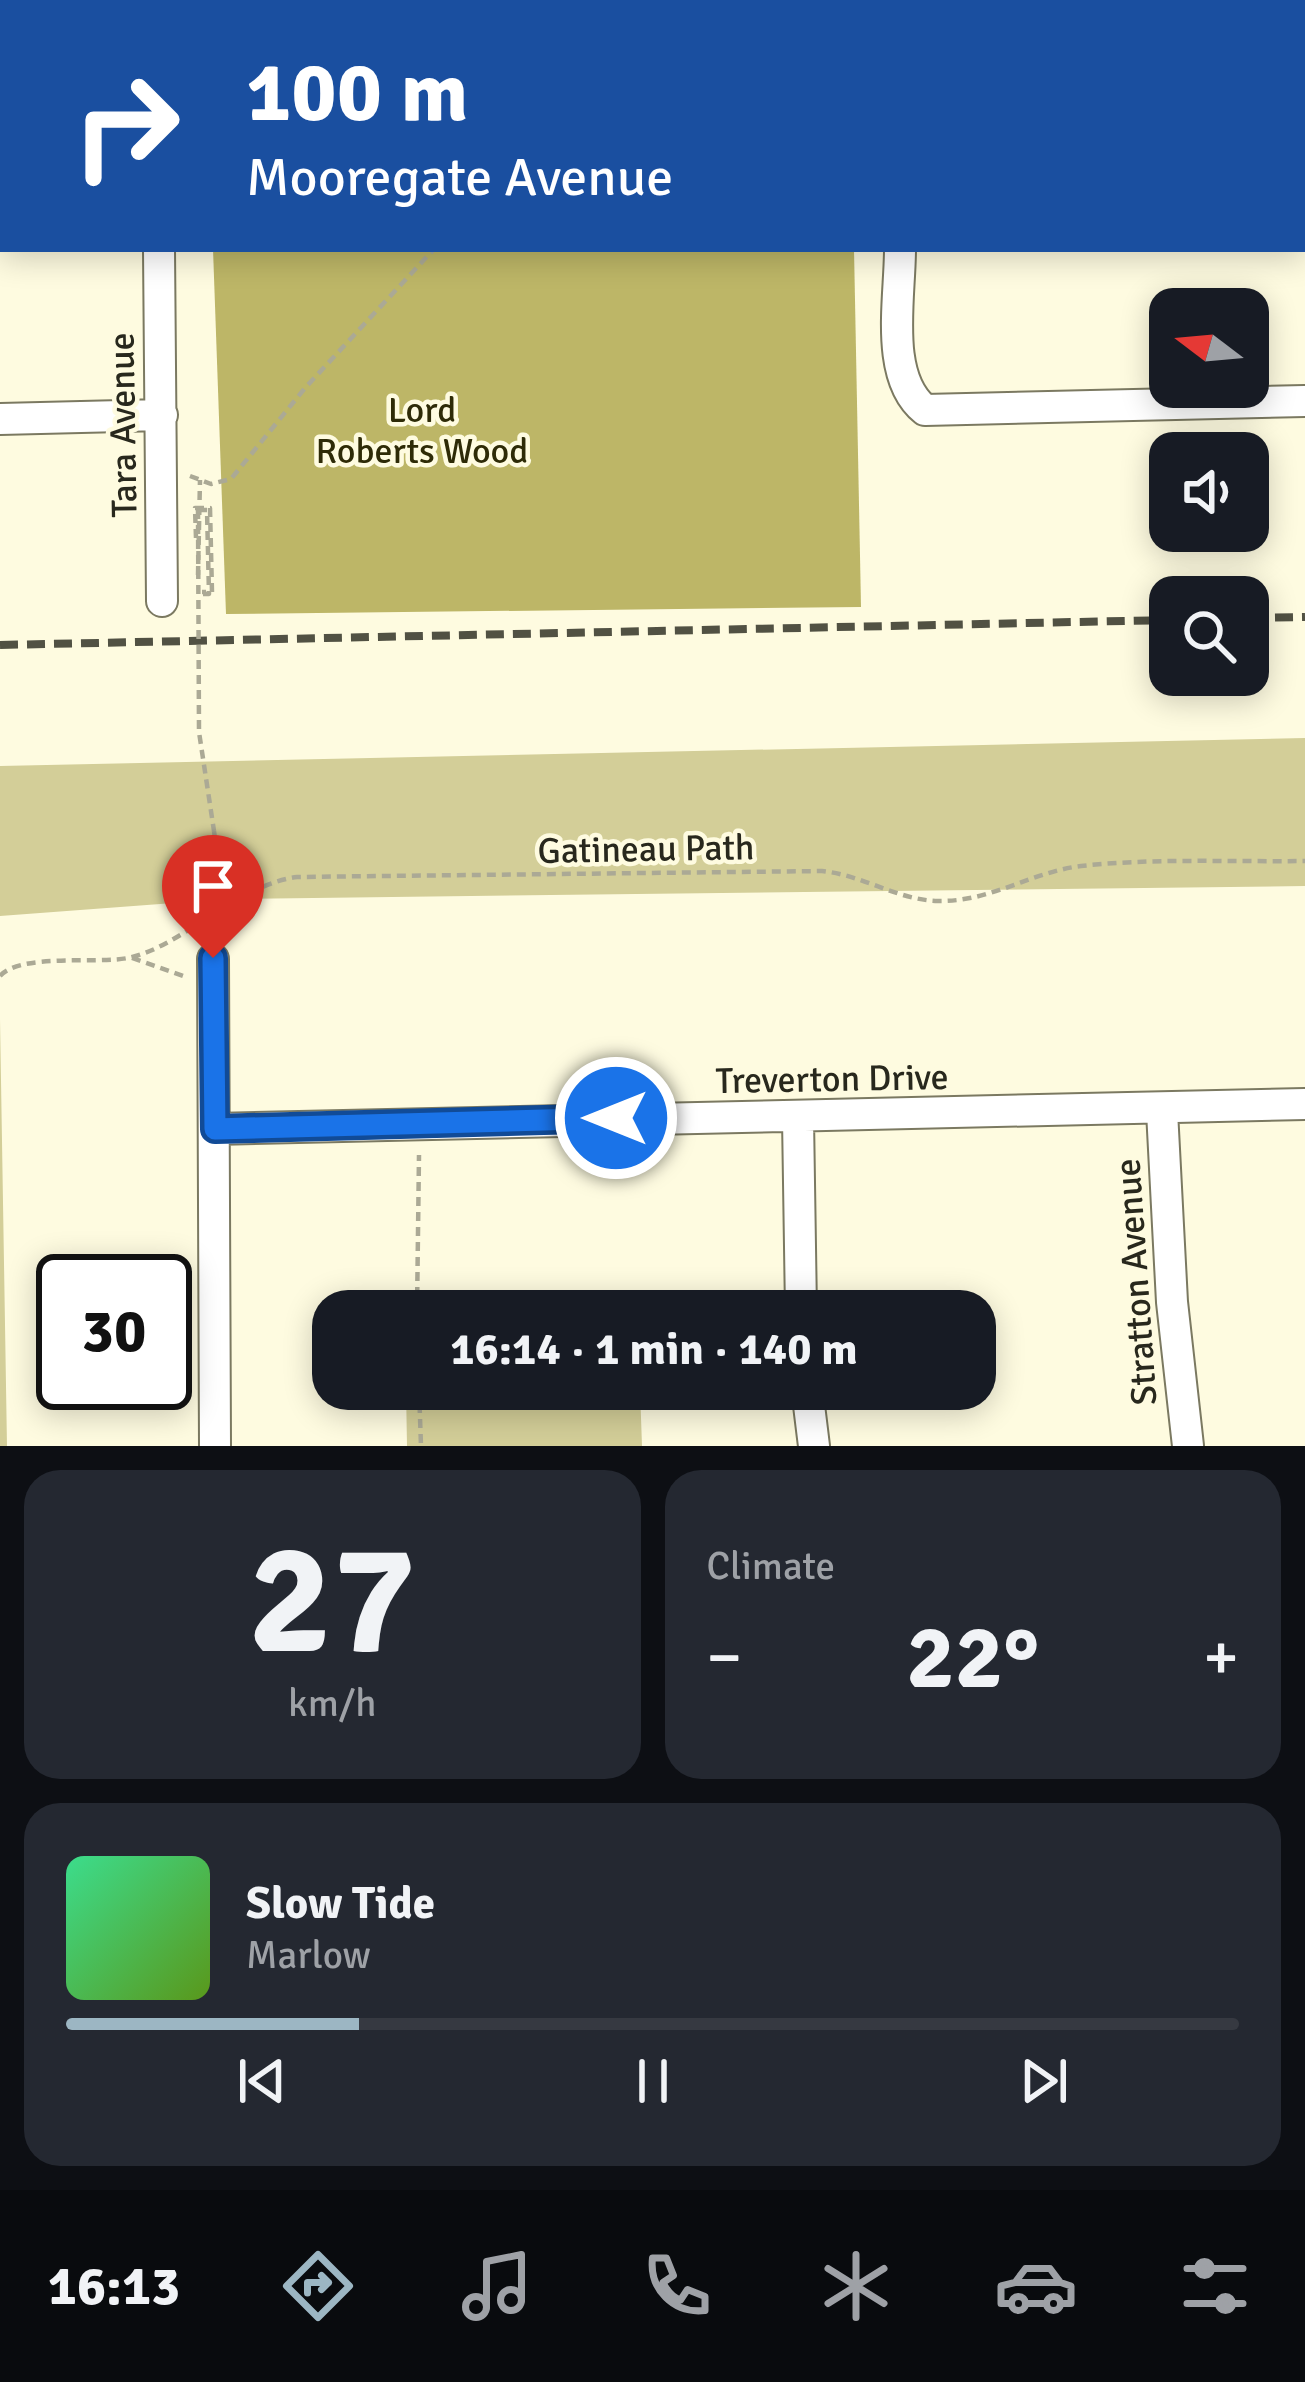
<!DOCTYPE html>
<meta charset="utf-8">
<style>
body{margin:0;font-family:Signika,sans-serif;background:#242831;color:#f1f3f6;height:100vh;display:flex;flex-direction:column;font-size:45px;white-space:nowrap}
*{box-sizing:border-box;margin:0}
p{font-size:39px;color:#9ea1a6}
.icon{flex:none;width:66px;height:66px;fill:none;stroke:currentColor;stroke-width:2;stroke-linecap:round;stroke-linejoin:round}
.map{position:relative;height:1446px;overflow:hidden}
.drawer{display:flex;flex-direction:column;gap:24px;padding:24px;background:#0d0f14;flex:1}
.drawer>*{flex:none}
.top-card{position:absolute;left:0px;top:0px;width:1305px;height:252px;box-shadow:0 6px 30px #0003;background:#1a4fa0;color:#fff;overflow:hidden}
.needle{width:78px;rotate:286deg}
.fabs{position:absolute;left:1149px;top:288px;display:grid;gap:24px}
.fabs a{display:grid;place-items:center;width:120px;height:120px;border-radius:24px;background:#171b24;box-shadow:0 6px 30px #0003;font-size:60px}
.speed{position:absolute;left:36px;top:1254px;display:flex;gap:24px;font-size:60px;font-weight:700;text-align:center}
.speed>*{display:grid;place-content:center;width:156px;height:156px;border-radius:50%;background:#171b24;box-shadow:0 6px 30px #0003;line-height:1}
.speed .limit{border:6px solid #111;border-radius:18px;background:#fff;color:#111}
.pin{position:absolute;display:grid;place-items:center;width:102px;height:102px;color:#fff;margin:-123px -51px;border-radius:50% 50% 50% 0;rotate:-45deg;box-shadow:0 0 12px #0007}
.pin .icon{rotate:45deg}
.me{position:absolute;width:132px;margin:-66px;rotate:270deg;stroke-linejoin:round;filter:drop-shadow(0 0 9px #0008)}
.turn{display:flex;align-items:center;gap:42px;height:252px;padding:0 48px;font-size:54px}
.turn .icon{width:156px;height:156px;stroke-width:2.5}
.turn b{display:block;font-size:84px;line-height:102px}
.big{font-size:90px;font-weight:700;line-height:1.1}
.drawer .tile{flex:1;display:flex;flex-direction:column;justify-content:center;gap:18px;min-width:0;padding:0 42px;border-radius:36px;background:#242831}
.drawer .dial{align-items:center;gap:0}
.dial b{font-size:156px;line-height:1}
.song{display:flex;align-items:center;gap:36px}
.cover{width:144px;height:144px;border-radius:18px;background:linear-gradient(135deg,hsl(150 70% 55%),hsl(90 70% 35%))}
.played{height:12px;border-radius:6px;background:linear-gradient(90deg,#9cb6c3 25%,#363941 25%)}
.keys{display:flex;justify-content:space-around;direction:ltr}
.heat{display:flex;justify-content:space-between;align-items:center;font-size:66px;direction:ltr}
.drawer .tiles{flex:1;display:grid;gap:24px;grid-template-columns:1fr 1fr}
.tile:last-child{grid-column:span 2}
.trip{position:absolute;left:312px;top:1290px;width:684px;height:120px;border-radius:36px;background:#171b24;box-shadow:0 6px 30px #0003;font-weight:700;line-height:120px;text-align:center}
.dock{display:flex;height:192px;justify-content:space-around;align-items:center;background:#090b0e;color:#9ea1a6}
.dock .icon{width:84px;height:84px}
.dock .active{color:#9cb6c3}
.dock b{font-size:54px;color:#f1f3f6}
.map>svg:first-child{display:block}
</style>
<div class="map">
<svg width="1305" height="1446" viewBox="0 0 1305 1446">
<rect width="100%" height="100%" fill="#fefbe0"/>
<path fill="#d3ce98" d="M1305,738V886L227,899L0,916V766Z
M0,1019L7,1446H0Z
M406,1389H640L642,1446H407Z"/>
<path fill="#bdb667" d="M213,249H854L861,607L226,614Z"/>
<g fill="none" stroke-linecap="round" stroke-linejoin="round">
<g stroke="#7b7961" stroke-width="20">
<path id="lane" d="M628,0V3"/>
</g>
<g stroke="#7b7961" stroke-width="34">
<path id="street" d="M154,0L155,3
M897,0V3
M1302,37L1305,36
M159,249L162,601
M900,249C900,299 884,377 925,410L1305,401
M0,419L162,415
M213,959L215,1446
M1162,1111L1172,1302L1188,1446
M798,1118L801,1311
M215,1129L1305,1104
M807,1389L814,1446"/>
</g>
<path stroke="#aba995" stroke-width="4.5" stroke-dasharray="9 6" stroke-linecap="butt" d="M828,3V0
M856,3H865
M190,476L211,484L231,479L305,388L434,249
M198,575L200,480
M214,831L224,906
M132,958L183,976
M0,976C20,953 97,964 128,958C182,947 236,885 297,877L822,871C863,875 897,900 938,901C991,902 1031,872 1081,866C1154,858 1232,862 1305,861
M417,1311L419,1155
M419,1389L421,1446"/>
<use href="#lane" stroke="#fff" stroke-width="15"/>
<use href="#street" stroke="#fff" stroke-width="30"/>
<path stroke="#515143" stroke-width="8" stroke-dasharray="18 9" stroke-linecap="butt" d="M1248,618L1305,617
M0,645L1170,620"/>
<path stroke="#aba995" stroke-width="4.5" stroke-dasharray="9 6" stroke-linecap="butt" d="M198,510L199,732L214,831
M198,510H207L209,594H200
M196,538L195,508H210L212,592H202"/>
</g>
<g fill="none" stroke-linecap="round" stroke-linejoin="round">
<g stroke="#114b97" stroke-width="30">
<path id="route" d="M213,958L215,1129L616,1118"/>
</g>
<use href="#route" stroke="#1a73e8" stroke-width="21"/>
</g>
<g text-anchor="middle" stroke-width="9" stroke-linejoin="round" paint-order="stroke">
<g font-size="36" fill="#2e2b07" stroke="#fefbe0">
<text x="422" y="422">Lord<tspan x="422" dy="41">Roberts Wood</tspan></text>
</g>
<g font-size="36" fill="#28281d" stroke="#fefbe0">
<text transform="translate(122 425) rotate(-91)" y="13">Tara Avenue</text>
<text transform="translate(646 848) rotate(-1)" y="13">Gatineau Path</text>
<text transform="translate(832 1078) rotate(-1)" y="13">Treverton Drive</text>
<text transform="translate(1135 1282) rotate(-94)" y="13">Stratton Avenue</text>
</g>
</g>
</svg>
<div class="fabs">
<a><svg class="needle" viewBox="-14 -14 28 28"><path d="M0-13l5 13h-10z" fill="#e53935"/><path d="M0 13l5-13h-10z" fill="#9ea1a6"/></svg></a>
<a><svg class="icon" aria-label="sound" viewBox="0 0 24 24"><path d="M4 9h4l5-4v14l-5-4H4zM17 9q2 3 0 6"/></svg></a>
<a><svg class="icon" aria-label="search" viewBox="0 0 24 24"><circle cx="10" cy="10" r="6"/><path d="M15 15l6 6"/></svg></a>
</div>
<div class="speed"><div class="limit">30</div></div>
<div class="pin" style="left:213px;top:958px;background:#d93025"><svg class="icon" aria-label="arrive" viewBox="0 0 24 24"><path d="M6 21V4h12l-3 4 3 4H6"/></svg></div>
<svg class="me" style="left:616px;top:1118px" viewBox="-20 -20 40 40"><circle r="17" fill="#1a73e8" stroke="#fff" stroke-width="3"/><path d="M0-11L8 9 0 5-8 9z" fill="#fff"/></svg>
<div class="trip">16:14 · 1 min · 140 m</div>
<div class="top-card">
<div class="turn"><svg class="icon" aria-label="right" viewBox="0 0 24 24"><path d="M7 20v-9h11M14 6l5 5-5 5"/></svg><div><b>100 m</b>Mooregate Avenue</div></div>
</div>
</div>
<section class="drawer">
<div class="tiles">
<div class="tile dial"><b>27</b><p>km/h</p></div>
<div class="tile"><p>Climate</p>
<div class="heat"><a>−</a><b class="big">22°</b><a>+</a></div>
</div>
<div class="tile">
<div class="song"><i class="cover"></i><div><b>Slow Tide</b><p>Marlow</p></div></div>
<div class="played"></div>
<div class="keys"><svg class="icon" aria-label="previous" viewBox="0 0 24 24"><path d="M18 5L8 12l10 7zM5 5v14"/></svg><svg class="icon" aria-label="pause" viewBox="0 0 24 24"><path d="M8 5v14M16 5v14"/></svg><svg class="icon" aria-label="next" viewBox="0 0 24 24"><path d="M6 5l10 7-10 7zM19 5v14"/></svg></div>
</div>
</div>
</section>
<nav class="dock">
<b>16:13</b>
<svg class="icon active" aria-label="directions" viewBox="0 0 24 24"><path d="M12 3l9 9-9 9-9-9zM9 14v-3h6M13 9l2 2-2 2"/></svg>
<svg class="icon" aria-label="music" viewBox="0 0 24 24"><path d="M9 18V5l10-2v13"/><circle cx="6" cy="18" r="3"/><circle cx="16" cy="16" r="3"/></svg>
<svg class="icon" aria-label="phone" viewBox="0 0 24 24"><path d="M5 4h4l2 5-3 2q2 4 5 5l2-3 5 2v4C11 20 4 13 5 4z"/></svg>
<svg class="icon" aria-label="climate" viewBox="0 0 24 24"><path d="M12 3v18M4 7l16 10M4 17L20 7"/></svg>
<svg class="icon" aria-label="car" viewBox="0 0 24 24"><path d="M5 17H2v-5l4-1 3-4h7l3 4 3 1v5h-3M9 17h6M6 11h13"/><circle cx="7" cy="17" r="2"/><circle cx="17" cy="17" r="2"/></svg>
<svg class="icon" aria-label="filters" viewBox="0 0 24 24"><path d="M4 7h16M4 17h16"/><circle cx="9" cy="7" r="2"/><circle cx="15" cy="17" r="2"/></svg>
</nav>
